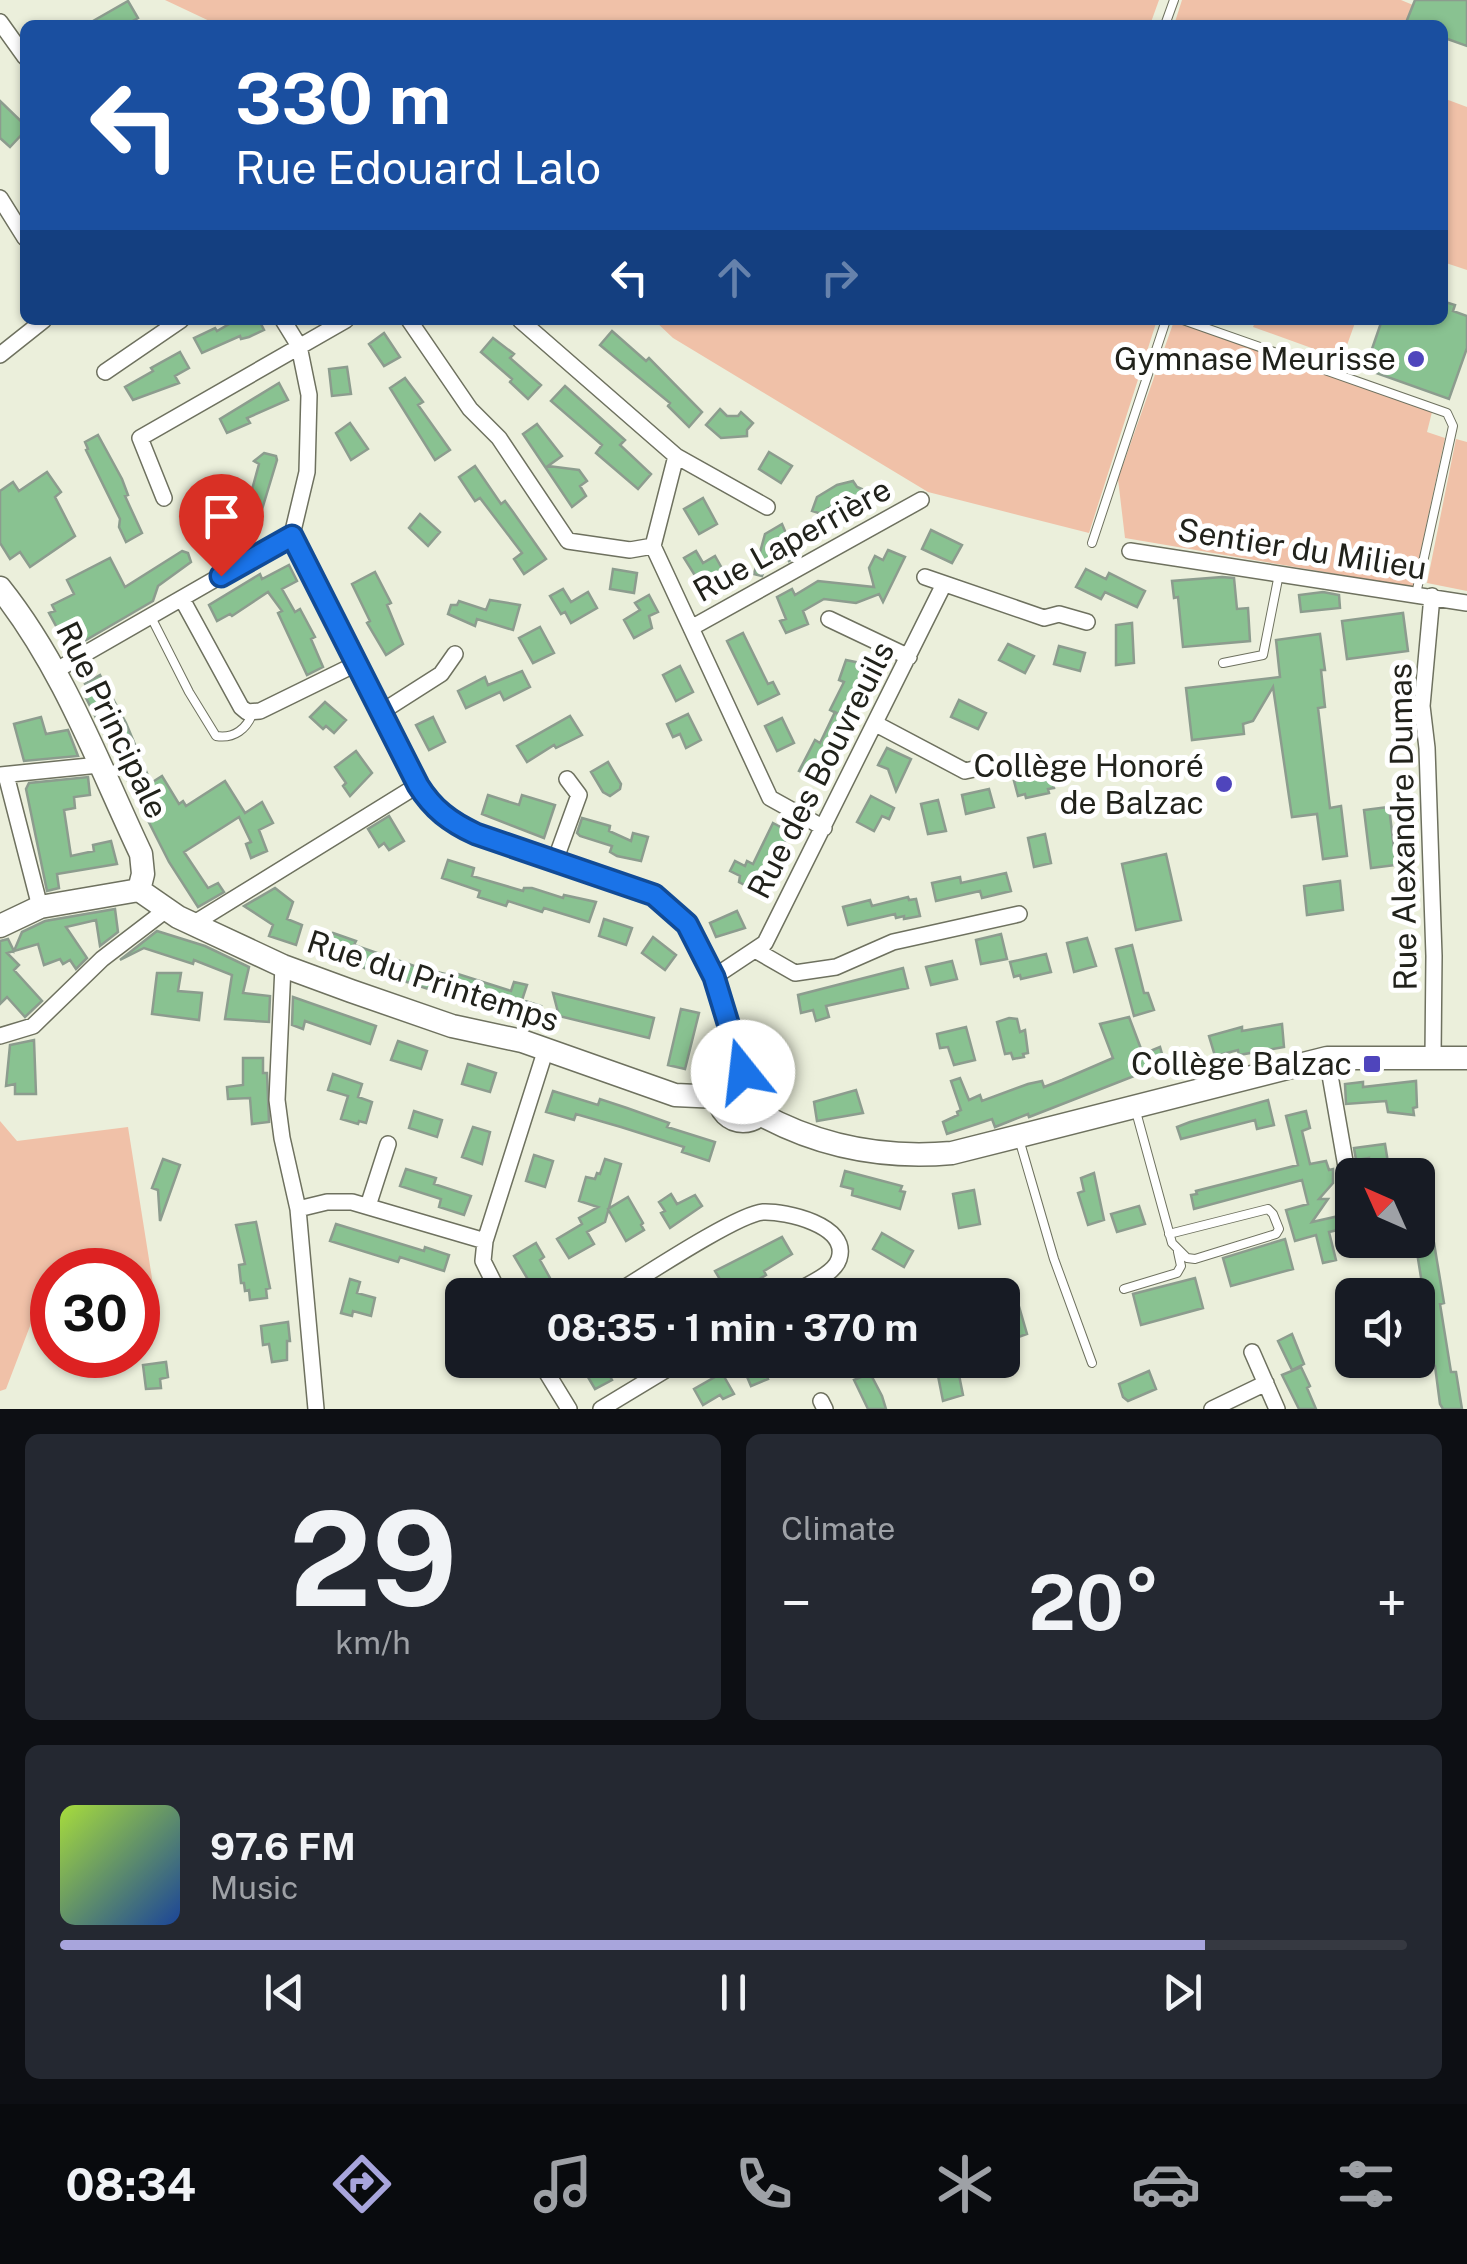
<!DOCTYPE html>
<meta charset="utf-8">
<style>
body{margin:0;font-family:"Public Sans",sans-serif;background:#242831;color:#f1f3f6;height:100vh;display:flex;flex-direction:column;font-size:38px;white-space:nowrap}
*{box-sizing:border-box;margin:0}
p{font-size:32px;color:#9ea1a6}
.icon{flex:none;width:55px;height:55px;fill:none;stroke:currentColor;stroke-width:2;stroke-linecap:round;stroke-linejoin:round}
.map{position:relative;height:1409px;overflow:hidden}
.panel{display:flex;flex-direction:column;gap:25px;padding:25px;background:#0d0f14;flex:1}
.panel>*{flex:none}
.guide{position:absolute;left:20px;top:20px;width:1428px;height:305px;border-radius:15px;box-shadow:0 2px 8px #0004;background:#1a4fa0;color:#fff;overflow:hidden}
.needle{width:65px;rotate:315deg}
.buttons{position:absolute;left:1335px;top:1158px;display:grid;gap:20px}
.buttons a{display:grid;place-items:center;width:100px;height:100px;border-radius:15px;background:#171b24;box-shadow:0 2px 8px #0004;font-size:50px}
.speed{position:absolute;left:30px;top:1248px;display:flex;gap:20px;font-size:50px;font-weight:700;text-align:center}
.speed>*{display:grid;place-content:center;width:130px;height:130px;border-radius:50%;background:#171b24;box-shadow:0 2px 8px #0004;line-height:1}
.speed .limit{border:15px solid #d22;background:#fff;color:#111}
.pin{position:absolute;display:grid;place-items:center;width:85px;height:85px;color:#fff;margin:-102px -42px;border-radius:50% 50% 50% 0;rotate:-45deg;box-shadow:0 0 10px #0007}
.pin .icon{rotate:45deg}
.me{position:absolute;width:110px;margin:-55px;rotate:344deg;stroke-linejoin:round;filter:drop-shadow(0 0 8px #0008)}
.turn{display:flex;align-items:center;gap:35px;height:210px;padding:0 50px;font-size:45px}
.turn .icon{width:130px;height:130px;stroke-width:2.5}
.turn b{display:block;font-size:70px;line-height:85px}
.lanes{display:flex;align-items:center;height:95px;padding:0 50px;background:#0003;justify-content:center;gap:50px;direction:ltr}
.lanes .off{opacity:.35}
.big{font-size:75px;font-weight:700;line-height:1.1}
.panel .widget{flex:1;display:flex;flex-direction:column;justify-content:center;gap:15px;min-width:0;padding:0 35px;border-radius:15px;background:#242831}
.panel .dial{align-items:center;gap:0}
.dial b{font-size:130px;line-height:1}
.song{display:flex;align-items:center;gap:30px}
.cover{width:120px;height:120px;border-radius:15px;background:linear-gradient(135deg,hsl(80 70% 55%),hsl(220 70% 35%))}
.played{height:10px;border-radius:5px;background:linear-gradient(90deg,#a8a5dc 85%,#363941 85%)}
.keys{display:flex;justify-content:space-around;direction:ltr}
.heat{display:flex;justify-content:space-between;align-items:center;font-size:55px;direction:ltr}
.panel .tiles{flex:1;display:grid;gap:25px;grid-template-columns:1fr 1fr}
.widget:last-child{grid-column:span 2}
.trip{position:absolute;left:445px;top:1278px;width:575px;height:100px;border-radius:15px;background:#171b24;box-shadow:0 2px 8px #0004;font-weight:700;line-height:100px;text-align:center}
.tabs{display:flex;height:160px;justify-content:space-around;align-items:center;background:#090b0e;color:#9ea1a6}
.tabs .icon{width:70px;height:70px}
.tabs .selected{color:#a8a5dc}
.tabs b{font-size:45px;color:#f1f3f6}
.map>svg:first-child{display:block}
</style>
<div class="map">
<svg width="1467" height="1409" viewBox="0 0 1467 1409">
<rect width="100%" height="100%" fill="#ebefdb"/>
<path fill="#f0c1a8" d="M165,0H1159L1150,25H218Z
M1182,0H1401L1413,5L1408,25H1174Z
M1443,98L1467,107V270L1443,262Z
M654,320H1157L1089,533L928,492L673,338Z
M1256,320H1356L1342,359L1253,327Z
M1174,321L1432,412L1427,432L1445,438L1413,587L1125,538L1118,479Z
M1456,439L1467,442V591L1427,583Z
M0,1121L17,1141L128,1127L158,1316L138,1315V1270H52V1313H35L6,1389L0,1391Z"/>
<path fill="#89c291" stroke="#8c9c8e" stroke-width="2.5" d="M1415,0H1467V46L1442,37V25H1405Z
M128,1L138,18L131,22L86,25Z
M0,101L25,125V131L10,147L0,138Z
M1442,301L1455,305L1453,311L1467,316V348L1449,399L1365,369L1382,320H1442Z
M236,320H259L264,330L249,337L241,339L240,336L202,353L194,338L215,328L217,331Z
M612,331L646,361L649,358L702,412L689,427L668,406L670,403L600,345Z
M384,333L400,357L384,366L369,344Z
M493,338L514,354L510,358L541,385L528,399L510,382L512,379L481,352Z
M180,352L189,368L175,376L179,383L133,400L125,387L153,371L151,368Z
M347,367L351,394L332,396L329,369Z
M405,378L423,402L418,405L450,450L435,460L390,388Z
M279,383L288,400L247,418L250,423L227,433L220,419Z
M565,386L625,440L620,445L651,474L638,489L596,453L602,445L551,401Z
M720,409L727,416H738L741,412L753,423L747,430V436L721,438L706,425Z
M350,423L368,449L351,460L336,433Z
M537,424L562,456L548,466L579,470L587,481L580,486L586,496L572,507L523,434Z
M98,435L122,479L128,495L125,496L142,533L126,542L119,527L120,519L86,450L88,449L85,442Z
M769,452L792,466L781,483L759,469Z
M264,453L276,456L277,460L260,516L262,520L237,539L230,538L212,546L215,531L251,511L245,500L250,497L259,464L254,461Z
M475,466L501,504L505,501L513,512L546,559L524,574L514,559L522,553L480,498L475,501L459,477Z
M47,472L61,492L55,497L75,536L30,567L20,552L10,559L0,543V491L13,482L19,491Z
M853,481L857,487L869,492L856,500L841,502L827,509L825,515L812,511L817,497L837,485Z
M703,498L717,524L699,534L684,509Z
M420,514L440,532L428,546L409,528Z
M782,524L796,557L789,561L775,541L762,576L754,574L765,534Z
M931,530L962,545L952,563L922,549Z
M888,550L905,557L883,602L879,594L856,603L824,599L803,611L808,624L786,633L780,621L786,619L777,597L792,589L795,595L818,581L874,587L869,568L875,556L883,560Z
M182,551L188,553L191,562L158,586L153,601L69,650L49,613L55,611L52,605L74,594L67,580L110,558L125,587Z
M696,551L703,563L715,556L724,572L701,585L684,558Z
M289,565L297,581L282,589L295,612L300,609L315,637L311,639L323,667L307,675L278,613L282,611L268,592L232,616L230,614L217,621L209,605L260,574L262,579Z
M613,569L637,573L634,593L610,589Z
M1086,569L1106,579L1109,573L1145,591L1137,607L1105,592L1101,599L1076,587Z
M375,572L391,603L387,605L403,644L386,655L367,623L370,621L352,584Z
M1222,577L1234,578L1237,609L1248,608L1250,641L1183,647L1178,597L1174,598L1172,581Z
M563,589L571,602L588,592L597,608L571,623L565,612L561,614L550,596Z
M1323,592L1339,595L1340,608L1301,612L1299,595Z
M649,595L658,612L649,616L652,628L634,638L624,620L640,610L635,603Z
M490,600L520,605L513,630L477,619L475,626L448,614L451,605H457L459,601L486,610Z
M1403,613L1408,651L1347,659L1342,621Z
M1132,623L1134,663L1116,665V625Z
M540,627L554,653L533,663L519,638Z
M743,633L768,684L773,682L779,694L758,704L727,641Z
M1320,634L1325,670H1321L1325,707L1318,708L1330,808L1341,806L1347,856L1323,859L1317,814L1292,817L1273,687L1253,721L1243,724L1244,734L1192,740L1186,688L1280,677L1276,640Z
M1008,644L1034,656L1025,673L999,660Z
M1059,646L1085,653L1080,671L1054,664Z
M846,660L865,664L860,679L871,683L867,694L855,690L842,716L830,710L844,682L839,680Z
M680,666L693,692L676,701L663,675Z
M522,671L530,687L504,700L500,692L466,708L458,691L485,677L488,685Z
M100,675L126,723L151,783L162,776L179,804L183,801L186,806L225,781L245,813L262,802L273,823L259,830L267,851L251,858L246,844L251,842L239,817L184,852L208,888L218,883L224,892L198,907L169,862L86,698L91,695L85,684Z
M959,700L986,713L978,729L951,717Z
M325,702L346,720L334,733L326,726L323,729L310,717Z
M835,712L851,720L840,743L837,741L826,763L822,761L813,777L799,771L815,740L820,743Z
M688,714L701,740L686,748L680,734L673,737L667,724Z
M570,716L582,735L556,748L554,745L527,762L517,746Z
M41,717L46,734L68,730L78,756L24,761L14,724Z
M433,717L445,742L429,750L416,725Z
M782,718L794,743L777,751L765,726Z
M887,748L911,759L896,791L888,769L878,765Z
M356,751L372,773L350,796L343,786L346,783L335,767Z
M608,762L621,784L620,789L610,796L603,792L591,772Z
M1045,774V778L1051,776L1054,788L1048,789L1049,793L1026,798L1025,794L1018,796L1014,781Z
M88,777L90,795L74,797L75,808L64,810L71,856L94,851L93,845L111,841L117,864L57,874L59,888L47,891L26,789L29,783Z
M989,789L994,807L966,814L962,795Z
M488,795L519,805L522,795L555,805L544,838L482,814Z
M871,796L894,808L889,819L882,816L874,831L857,822Z
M938,800L946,831L928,834L921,804Z
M1389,807L1396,865L1371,868L1364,810Z
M389,816L404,841L389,850L384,843L379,847L368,829Z
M582,818L610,826L609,831L631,841L633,833L648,837L641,861L617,856L610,852L612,846L580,836L577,833Z
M773,823L790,832L778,856L773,853L754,890L739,882L740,876L730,871L735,861L745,866L747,861L753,864Z
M1045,834L1051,863L1034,867L1028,838Z
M1166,854L1181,920L1136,930L1122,864Z
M448,860L474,868L472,876L523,891L524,888H532L563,898L564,895L596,902L589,922L544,908L542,912L508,901L506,906L478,897L480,891L442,878Z
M1006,873L1011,891L982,898L980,891L936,901L932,883L960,877L961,883Z
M1340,881L1343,910L1307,915L1304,886Z
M275,888L293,902L287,919L302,925L296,945L269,936L273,925L244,906Z
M908,897L909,900L916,899L920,916L904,919V916L896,918L895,914L848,925L843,907L870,900L872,906Z
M115,909L118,932L100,946L96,920L66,927L87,958L76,969L70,960L63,964L60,959L44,965L38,944L7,953L19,965L14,970L42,1001L25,1017L7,997L0,1004V941L8,939L14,951L22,932L45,921Z
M737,911L745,928L716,937L710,923Z
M604,919L632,928L626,945L599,936Z
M157,931L205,946L249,967L243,993L270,996L269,1022L225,1019L232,975L194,960L193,964L144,948L120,960Z
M333,933L356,941L354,945L420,968L454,976L455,973L511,991L514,982L527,985L522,1000L541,1006L535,1023L435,987L434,991L361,967L363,963L327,951Z
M1001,934L1007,959L981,964L976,940Z
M653,937L676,955L665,970L642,953Z
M1087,938L1096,966L1074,972L1067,943Z
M1132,945L1144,993H1148L1154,1010L1134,1016L1116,949Z
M1046,954L1051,972L1021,979L1020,975L1014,977L1010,962Z
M952,961L957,979L931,985L926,967Z
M903,968L908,988L826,1006L829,1017L816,1021L813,1010L801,1013L798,995Z
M157,973H181L178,991L202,993L199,1020L152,1014Z
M553,993L654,1018L649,1038L559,1016Z
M293,997L376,1026L370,1044L305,1021L303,1029L292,1025Z
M681,1009L699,1013L685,1069L668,1065Z
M1129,1017L1143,1054L1160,1047L1165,1064L1029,1117L1028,1114L995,1127L992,1119L947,1134L943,1122L958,1115L957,1112L961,1110L951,1081L960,1078L969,1100L980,1095L982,1101L1028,1084L1042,1081L1044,1087L1062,1080L1113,1058L1100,1024Z
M1009,1018L1017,1019L1020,1032L1025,1030L1028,1053L1023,1054L1024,1057L1013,1059L1011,1053L1005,1054L997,1022Z
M1282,1024L1284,1047L1239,1055L1238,1050L1215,1056L1209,1036L1242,1027V1031Z
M966,1027L975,1060L954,1065L948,1047L940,1048L937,1034Z
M34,1040L36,1094H15V1084L6,1086L10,1045Z
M398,1041L427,1051L421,1069L391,1060Z
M243,1058H263V1073H267L269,1122L252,1124L250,1098L228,1099L227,1087L243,1085Z
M468,1064L496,1073L490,1092L462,1084Z
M333,1074L362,1084L358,1097L372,1102L366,1123L359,1121L358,1124L341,1119L348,1096L328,1090Z
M1416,1081L1417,1107L1413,1108L1414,1115L1388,1112L1386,1101L1346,1104L1345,1084L1363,1082V1087Z
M856,1090L863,1113L817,1121L814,1102Z
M553,1091L598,1105L600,1099L627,1108L669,1123L667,1127L715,1142L709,1161L682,1152L684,1147L621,1127L576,1114L574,1120L546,1112Z
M1268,1100L1274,1125L1257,1129L1255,1120L1181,1139L1177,1127L1190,1122Z
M414,1111L442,1120L437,1137L409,1128Z
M1306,1111L1310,1128L1302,1131L1310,1164L1326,1161L1329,1170L1333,1169V1183L1319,1199H1328L1312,1222L1343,1215L1346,1228L1329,1232L1336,1260L1323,1263L1316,1235L1295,1241L1286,1210L1308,1204L1302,1180L1194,1209L1191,1195L1197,1194L1196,1191L1298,1165L1286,1116Z
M473,1127L490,1132L482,1164L462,1157Z
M1385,1144L1390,1175H1370L1369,1158L1356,1160L1354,1148Z
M534,1155L553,1161L545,1187L526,1181Z
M163,1159L180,1165L160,1221L158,1190L152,1188Z
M605,1159L621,1164L605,1222L587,1232L594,1244L569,1258L557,1239L582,1224L579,1218L598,1207L579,1201L586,1177L595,1179L597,1173L600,1174Z
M406,1169L436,1178L434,1184L471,1196L464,1215L439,1207L441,1199L400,1186Z
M845,1171L902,1186L900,1191L905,1192L900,1209L852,1195L853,1189L841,1186Z
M1094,1173L1104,1220L1088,1225L1078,1193L1084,1191L1081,1178Z
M974,1190L980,1224L959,1228L953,1194Z
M671,1194L677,1204L695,1195L702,1206L670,1228L661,1213L665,1211L659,1202Z
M628,1197L643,1223L641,1225L644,1230L626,1241L608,1209Z
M1139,1206L1145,1224L1117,1232L1111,1214Z
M256,1222L270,1288L266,1289L267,1298L250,1300L249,1290L245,1291L244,1283H241L239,1265L245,1264L236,1225Z
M336,1224L424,1251L425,1247L449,1255L444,1271L400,1257L398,1262L330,1241Z
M882,1233L913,1251L904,1267L873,1249Z
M782,1237L792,1254L764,1271L766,1275L733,1295H697L721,1281L715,1271Z
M1433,1237L1444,1303L1440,1304L1451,1372H1456L1462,1409H1443L1440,1404L1435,1366L1428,1368L1420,1316L1427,1315L1415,1240Z
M1285,1239L1293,1269L1231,1286L1223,1258Z
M536,1243L544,1257L540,1260L550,1278L533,1288L514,1256Z
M1195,1278L1203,1308L1141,1325L1133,1294Z
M350,1279L360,1282L357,1293L375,1298L371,1316L353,1311L352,1316L341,1313Z
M1018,1303L1027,1334L1007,1341L1002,1326V1308Z
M288,1322L290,1341H287V1360L272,1362L269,1344L263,1345L261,1326Z
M1292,1334L1304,1364L1292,1370L1278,1341Z
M578,1360H601L612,1380L595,1389Z
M740,1360H793L765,1372L768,1379L751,1386Z
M166,1362L168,1377L160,1379L161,1388L146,1389L143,1365Z
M1301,1367L1310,1386L1307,1388L1316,1409H1299L1282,1375Z
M958,1370L963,1395L943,1401L937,1371Z
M1149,1371L1156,1389L1128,1401L1123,1397L1119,1384Z
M722,1373L734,1394L723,1399L720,1395L703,1405L694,1389Z
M870,1373L882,1396L886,1409H868L854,1380Z"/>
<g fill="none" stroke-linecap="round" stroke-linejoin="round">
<g stroke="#6e715f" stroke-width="10">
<path id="lane" d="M1165,25L1174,0
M1183,320L1447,413L1453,426L1416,594
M1092,543L1166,320
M151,617L189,692L216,736C234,739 247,729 253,712
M1223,663L1263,655L1279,574
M1135,1108L1172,1243L1187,1258L1195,1259L1276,1234L1279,1229L1273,1214L1268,1209L1169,1234
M1019,1139L1054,1259L1092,1363
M1124,1289L1177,1273L1181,1266L1178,1252"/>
</g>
<g stroke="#6e715f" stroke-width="18">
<path id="street" d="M0,22L25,57
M0,198L25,238
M283,320L299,346L309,395L307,472L292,535L418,785C434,809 450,822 476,834L654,895L687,924L714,977L743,1072
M409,320L470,409L499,438L568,541L630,550L653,546L770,798L824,828
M520,320L676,456L653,546
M0,355L44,320
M105,372L181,320
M676,456L767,507
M164,498L140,438L346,320
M1130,551L1467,603
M925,577L1044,618L1059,614L1087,622
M1432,596L1422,706L1427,748L1434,956L1433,1057
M182,599L241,707L247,712L260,711L358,663
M829,619L909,657
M691,628L921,500
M55,671L292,535
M383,711L441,674L455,654
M876,724L965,771L983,767
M0,775L99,765
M6,775L40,907
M555,861L579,795L567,779
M193,924L418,785
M755,950L795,973L836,967L893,942L1019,914
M283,966L277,1100L282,1138L298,1209L316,1409
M714,977L765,943L944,584
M0,1036L33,1026L102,959L166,910
M1327,1058L1349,1184
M368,1206L388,1144
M298,1209L327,1202H352L485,1241L545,1052
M485,1241L483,1261L500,1295
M613,1295C641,1278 737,1214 763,1212C785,1211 850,1225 839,1259C834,1275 804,1286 790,1295
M1252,1352L1277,1409
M539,1360L569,1409
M821,1401L825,1409
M601,1409L682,1360
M1212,1409L1266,1383"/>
</g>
<g stroke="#6e715f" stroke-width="25">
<path id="secondary" d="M0,588C63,667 98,763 141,854L143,874L139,890
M139,890L178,917L283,966L351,991L452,1026L522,1041L675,1095L719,1097
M0,926L40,907L139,890
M719 1097a24 24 0 1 1 48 0a24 24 0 1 1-48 0Z
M760,1114C820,1147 884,1159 952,1153L1327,1058H1467"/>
</g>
<use href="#lane" stroke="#fff" stroke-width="8"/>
<use href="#street" stroke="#fff" stroke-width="15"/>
<use href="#secondary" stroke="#fff" stroke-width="22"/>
</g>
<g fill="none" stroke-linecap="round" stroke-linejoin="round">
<g stroke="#114b97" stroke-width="25">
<path id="route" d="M221,576L292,536L418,785C433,809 450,822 476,834L654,895L687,924L714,977L743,1072"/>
</g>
<use href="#route" stroke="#1a73e8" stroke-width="18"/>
</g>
<g fill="#4f45bc" stroke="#fff" stroke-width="4">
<circle cx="1416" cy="359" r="10"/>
<circle cx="1224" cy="784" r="10"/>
<rect x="1362" y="1054" width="20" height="20" rx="5"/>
</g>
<g text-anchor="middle" stroke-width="10" stroke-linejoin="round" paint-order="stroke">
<g font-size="32" fill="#21221b" stroke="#fff" text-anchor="end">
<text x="1396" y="370">Gymnase Meurisse</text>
<text x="1204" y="777">Collège Honoré<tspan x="1204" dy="37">de Balzac</tspan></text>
<text x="1352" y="1075">Collège Balzac</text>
</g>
<g font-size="32" fill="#21221b" stroke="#fff">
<text transform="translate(792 540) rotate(-29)" y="11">Rue Laperrière</text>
<text transform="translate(1302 549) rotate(9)" y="11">Sentier du Milieu</text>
<text transform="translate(112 720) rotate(64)" y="11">Rue Principale</text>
<text transform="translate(821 770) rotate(-63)" y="11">Rue des Bouvreuils</text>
<text transform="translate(1403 827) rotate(-91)" y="11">Rue Alexandre Dumas</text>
<text transform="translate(433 981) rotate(18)" y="11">Rue du Printemps</text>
</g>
</g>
</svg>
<div class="buttons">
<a><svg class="needle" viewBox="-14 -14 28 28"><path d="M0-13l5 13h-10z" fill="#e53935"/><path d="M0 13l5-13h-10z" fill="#9ea1a6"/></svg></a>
<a><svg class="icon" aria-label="sound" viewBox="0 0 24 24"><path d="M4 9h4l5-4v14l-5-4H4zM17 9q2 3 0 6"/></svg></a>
</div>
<div class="speed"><div class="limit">30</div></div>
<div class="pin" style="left:221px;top:576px;background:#d93025"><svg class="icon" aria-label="arrive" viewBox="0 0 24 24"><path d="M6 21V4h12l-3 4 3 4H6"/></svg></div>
<svg class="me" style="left:743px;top:1072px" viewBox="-20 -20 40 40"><circle r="19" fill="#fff"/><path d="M0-13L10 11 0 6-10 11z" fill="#1a73e8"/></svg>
<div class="trip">08:35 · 1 min · 370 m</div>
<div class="guide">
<div class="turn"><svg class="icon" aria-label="left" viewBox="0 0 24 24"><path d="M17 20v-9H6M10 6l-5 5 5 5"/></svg><div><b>330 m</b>Rue Edouard Lalo</div></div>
<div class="lanes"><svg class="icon" aria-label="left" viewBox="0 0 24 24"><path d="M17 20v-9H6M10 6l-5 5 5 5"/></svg><svg class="icon off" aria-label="ahead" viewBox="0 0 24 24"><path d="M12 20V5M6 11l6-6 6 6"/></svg><svg class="icon off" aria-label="right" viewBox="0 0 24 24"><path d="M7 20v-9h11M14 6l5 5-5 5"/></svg></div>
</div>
</div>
<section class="panel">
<div class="tiles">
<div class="widget dial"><b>29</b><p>km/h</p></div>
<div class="widget"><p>Climate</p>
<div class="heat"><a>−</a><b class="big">20°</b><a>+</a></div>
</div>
<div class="widget">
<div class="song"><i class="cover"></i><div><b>97.6 FM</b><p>Music</p></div></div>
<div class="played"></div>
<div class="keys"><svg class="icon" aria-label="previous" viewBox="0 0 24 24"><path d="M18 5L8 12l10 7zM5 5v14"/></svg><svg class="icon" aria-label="pause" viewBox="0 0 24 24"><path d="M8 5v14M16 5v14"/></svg><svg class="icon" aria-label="next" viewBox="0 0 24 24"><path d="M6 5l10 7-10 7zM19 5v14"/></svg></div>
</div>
</div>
</section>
<nav class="tabs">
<b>08:34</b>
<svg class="icon selected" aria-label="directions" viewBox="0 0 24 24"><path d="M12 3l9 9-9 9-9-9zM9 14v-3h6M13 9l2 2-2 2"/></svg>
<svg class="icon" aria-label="music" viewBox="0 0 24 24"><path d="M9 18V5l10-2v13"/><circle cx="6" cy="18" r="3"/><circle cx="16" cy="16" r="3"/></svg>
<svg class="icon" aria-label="phone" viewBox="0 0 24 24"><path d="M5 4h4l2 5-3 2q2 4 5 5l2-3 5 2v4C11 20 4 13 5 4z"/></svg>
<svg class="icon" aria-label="climate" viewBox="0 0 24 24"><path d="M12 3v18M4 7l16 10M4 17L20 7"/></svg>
<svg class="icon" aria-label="car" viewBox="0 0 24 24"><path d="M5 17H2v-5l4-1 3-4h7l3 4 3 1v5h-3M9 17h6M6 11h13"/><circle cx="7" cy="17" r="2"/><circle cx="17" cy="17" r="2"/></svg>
<svg class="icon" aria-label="filters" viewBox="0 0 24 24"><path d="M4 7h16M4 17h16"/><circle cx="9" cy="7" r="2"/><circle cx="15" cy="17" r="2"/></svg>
</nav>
